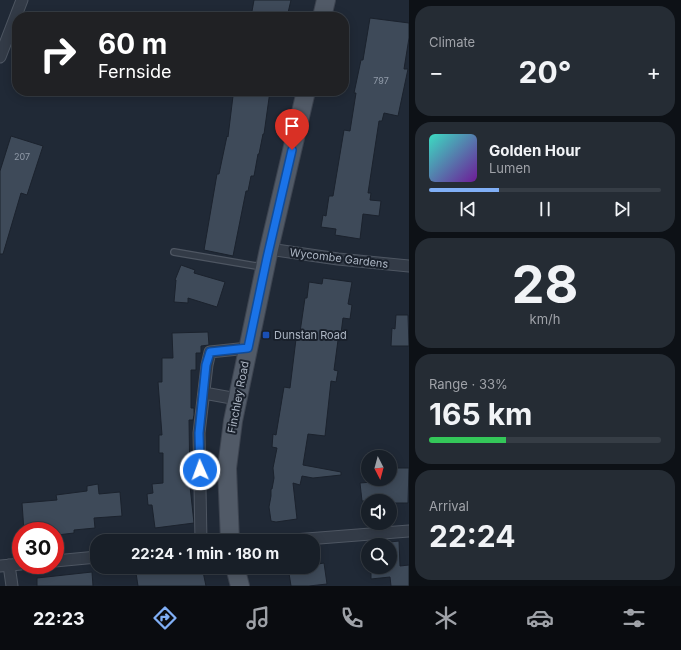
<!DOCTYPE html>
<meta charset="utf-8">
<style>
body{margin:0;font-family:Inter,sans-serif;background:#252c34;color:#f1f3f6;height:100vh;display:flex;flex-direction:column;font-size:15px;white-space:nowrap}
*{box-sizing:border-box;margin:0}
p{font-size:13px;color:#9fa2a8}
.icon{flex:none;width:22px;height:22px;fill:none;stroke:currentColor;stroke-width:2;stroke-linecap:round;stroke-linejoin:round}
.map{position:relative;flex:1;overflow:hidden}
.drawer{display:flex;flex-direction:column;gap:6px;padding:6px;background:#0d1116;width:272px}
.drawer>*{flex:none}
.top-card{position:absolute;left:12px;top:12px;width:337px;height:84px;border-radius:16px;box-shadow:0 2px 10px #0003,0 0 0 1px #363d45;background:#202124;color:#fff;overflow:hidden}
.needle{width:26px;rotate:174deg}
.controls{position:absolute;left:361px;top:450px;display:grid;gap:8px}
.controls a{display:grid;place-items:center;width:36px;height:36px;border-radius:50%;background:#181f28;box-shadow:0 2px 10px #0003,0 0 0 1px #363d45;font-size:20px}
.speed{position:absolute;left:12px;top:522px;display:flex;gap:8px;font-size:20px;font-weight:700;text-align:center}
.speed>*{display:grid;place-content:center;width:52px;height:52px;border-radius:50%;background:#181f28;box-shadow:0 2px 10px #0003,0 0 0 1px #363d45;line-height:1}
.speed .limit{border:6px solid #d22;background:#fff;color:#111}
.pin{position:absolute;display:grid;place-items:center;width:34px;height:34px;color:#fff;margin:-41px -17px;border-radius:50% 50% 50% 0;rotate:-45deg;box-shadow:0 0 4px #0007}
.pin .icon{rotate:45deg}
.me{position:absolute;width:44px;margin:-22px;rotate:358deg;stroke-linejoin:round;filter:drop-shadow(0 0 3px #0008)}
.turn{display:flex;align-items:center;gap:14px;height:84px;padding:0 20px;font-size:18px}
.turn .icon{width:52px;height:52px;stroke-width:2.5}
.turn b{display:block;font-size:28px;line-height:34px}
.big{font-size:30px;font-weight:700;line-height:1.1}
.drawer .card{flex:1;display:flex;flex-direction:column;justify-content:center;gap:6px;min-width:0;padding:0 14px;border-radius:16px;background:#252c34}
.drawer .dial{align-items:center;gap:0}
.dial b{font-size:52px;line-height:1}
.song{display:flex;align-items:center;gap:12px}
.cover{width:48px;height:48px;border-radius:6px;background:linear-gradient(135deg,hsl(170 70% 55%),hsl(280 70% 35%))}
.played{height:4px;border-radius:2px;background:linear-gradient(90deg,#80aff6 30%,#363d45 30%)}
.keys{display:flex;justify-content:space-around;direction:ltr}
.heat{display:flex;justify-content:space-between;align-items:center;font-size:22px;direction:ltr}
.charge{height:6px;border-radius:3px;background:linear-gradient(90deg,#34c759 33%,#363d45 0)}
.trip{position:absolute;left:90px;top:534px;width:230px;height:40px;border-radius:16px;background:#181f28;box-shadow:0 2px 10px #0003,0 0 0 1px #363d45;font-weight:700;line-height:40px;text-align:center}
.tabs{display:flex;height:64px;justify-content:space-around;align-items:center;background:#0a0c10;color:#9fa2a8}
.tabs .icon{width:28px;height:28px}
.tabs .current{color:#80aff6}
.tabs b{font-size:18px;color:#f1f3f6}
main{display:flex;flex:1;min-height:0}
.map>svg:first-child{display:block}
</style>
<main>
<div class="map">
<svg width="409" height="586" viewBox="0 0 409 586">
<rect width="100%" height="100%" fill="#202936"/>
<path fill="#3e4a59" stroke="#1b222d" d="M254,0H291L287,17H251Z
M370,18L409,23V38L404,69H408L398,116L384,113L382,121H379L368,193H371L370,200L381,201L379,216L363,214L360,239L335,235L336,229L321,227L323,215L326,216L329,196H333L344,130L350,131L356,93H354L361,60H363Z
M237,91H270L264,134H263L259,154H258L254,176H251L248,191H246L233,256L204,250L217,174H219L227,136L228,137L233,96H236Z
M11,136L43,146L27,195L21,193L3,254H0V171Z
M181,265L195,270L194,273L225,282L217,307L188,298V303L174,302L176,280H175Z
M323,278L352,282L348,304L352,305L350,319L343,318L340,341L338,340L334,370L338,371L336,382L331,381L325,436L308,434L303,465L341,472V475L313,478L302,476L300,485L293,483L297,519L276,522L271,521L269,507L271,496V489H272L274,478L273,468L277,448L272,447L273,434L276,435L284,387L290,388L296,339H299L305,298H307L309,282L322,284Z
M396,315H408L409,346H391L392,328L395,329Z
M208,332L209,345L201,346V353H196V370H191V408H194V415L193,420H189L190,486L194,523L155,528L152,505H148L147,494L153,493L152,484L163,483V453H159V435H162L158,382H162V358H173L172,333Z
M396,468H409L408,503H390V501H362L360,483L384,481V479H390V473L396,472Z
M98,484L99,494L120,492L122,516L94,518L95,528L74,530V533L57,535L56,531H24L22,503L57,500L56,495L87,491V486Z
M399,541L400,566L409,565V586H391L390,577L371,579V567H390V542Z
M324,563L327,584L309,586H291L288,567H313V565Z
M147,567H202L206,586H138L136,573L147,571Z
M92,572L93,586H37V578Z"/>
<g fill="none" stroke-linecap="round" stroke-linejoin="round">
<g stroke="#4e5662" stroke-width="8">
<path id="lane" d="M174,252L262,267"/>
</g>
<g stroke="#4e5662" stroke-width="13">
<path id="street" d="M0,57L22,0
M269,249L338,259L409,266
M204,393L237,399
M201,541L199,433L207,365L210,352L248,348
M281,541L409,531
M55,561L97,557
M9,565L12,586
M0,566L21,564"/>
</g>
<g stroke="#3d4450" stroke-width="20">
<path id="primary" d="M322,17L326,0
M230,541L227,468L233,421L269,249L306,91
M235,567L240,586"/>
</g>
<use href="#lane" stroke="#333b47" stroke-width="5.5"/>
<use href="#street" stroke="#333b47" stroke-width="11"/>
<use href="#primary" stroke="#515a67" stroke-width="18"/>
</g>
<g fill="none" stroke-linecap="round" stroke-linejoin="round">
<g stroke="#114b97" stroke-width="10">
<path id="route" d="M200,470L199,433L206,365L210,352L248,348L267,258L292,150"/>
</g>
<use href="#route" stroke="#1a73e8" stroke-width="7"/>
</g>
<rect fill="#1a4fb4" stroke="#19202b" stroke-width="1.5" x="262" y="331" width="8" height="8" rx="2"/>
<g text-anchor="middle" stroke-width="4" stroke-linejoin="round" paint-order="stroke">
<g font-size="9" fill="#919ba9">
<text x="381" y="84">797</text>
<text x="22" y="160">207</text>
</g>
<g font-size="11" fill="#adb6c4" stroke="#19202b">
<text transform="translate(339 258) rotate(7)" y="4">Wycombe Gardens</text>
<text transform="translate(238 397) rotate(-79)" y="4">Finchley Road</text>
</g>
<g font-size="11" fill="#adb6c4" stroke="#19202b" text-anchor="start">
<text x="274" y="339">Dunstan Road</text>
</g>
</g>
</svg>
<div class="controls">
<a><svg class="needle" viewBox="-14 -14 28 28"><path d="M0-13l5 13h-10z" fill="#e53935"/><path d="M0 13l5-13h-10z" fill="#9fa2a8"/></svg></a>
<a><svg class="icon" aria-label="sound" viewBox="0 0 24 24"><path d="M4 9h4l5-4v14l-5-4H4zM17 9q2 3 0 6"/></svg></a>
<a><svg class="icon" aria-label="search" viewBox="0 0 24 24"><circle cx="10" cy="10" r="6"/><path d="M15 15l6 6"/></svg></a>
</div>
<div class="speed"><div class="limit">30</div></div>
<div class="pin" style="left:292px;top:150px;background:#d93025"><svg class="icon" aria-label="arrive" viewBox="0 0 24 24"><path d="M6 21V4h12l-3 4 3 4H6"/></svg></div>
<svg class="me" style="left:200px;top:470px" viewBox="-20 -20 40 40"><circle r="17" fill="#1a73e8" stroke="#fff" stroke-width="3"/><path d="M0-11L8 9 0 5-8 9z" fill="#fff"/></svg>
<div class="trip">22:24 · 1 min · 180 m</div>
<div class="top-card">
<div class="turn"><svg class="icon" aria-label="right" viewBox="0 0 24 24"><path d="M7 20v-9h11M14 6l5 5-5 5"/></svg><div><b>60 m</b>Fernside</div></div>
</div>
</div>
<section class="drawer">
<div class="card"><p>Climate</p>
<div class="heat"><a>−</a><b class="big">20°</b><a>+</a></div>
</div>
<div class="card">
<div class="song"><i class="cover"></i><div><b>Golden Hour</b><p>Lumen</p></div></div>
<div class="played"></div>
<div class="keys"><svg class="icon" aria-label="previous" viewBox="0 0 24 24"><path d="M18 5L8 12l10 7zM5 5v14"/></svg><svg class="icon" aria-label="pause" viewBox="0 0 24 24"><path d="M8 5v14M16 5v14"/></svg><svg class="icon" aria-label="next" viewBox="0 0 24 24"><path d="M6 5l10 7-10 7zM19 5v14"/></svg></div>
</div>
<div class="card dial"><b>28</b><p>km/h</p></div>
<div class="card"><p>Range · 33%</p><b class="big">165 km</b><div class="charge"></div></div>
<div class="card"><p>Arrival</p><b class="big">22:24</b></div>
</section>
</main>
<nav class="tabs">
<b>22:23</b>
<svg class="icon current" aria-label="directions" viewBox="0 0 24 24"><path d="M12 3l9 9-9 9-9-9zM9 14v-3h6M13 9l2 2-2 2"/></svg>
<svg class="icon" aria-label="music" viewBox="0 0 24 24"><path d="M9 18V5l10-2v13"/><circle cx="6" cy="18" r="3"/><circle cx="16" cy="16" r="3"/></svg>
<svg class="icon" aria-label="phone" viewBox="0 0 24 24"><path d="M5 4h4l2 5-3 2q2 4 5 5l2-3 5 2v4C11 20 4 13 5 4z"/></svg>
<svg class="icon" aria-label="climate" viewBox="0 0 24 24"><path d="M12 3v18M4 7l16 10M4 17L20 7"/></svg>
<svg class="icon" aria-label="car" viewBox="0 0 24 24"><path d="M5 17H2v-5l4-1 3-4h7l3 4 3 1v5h-3M9 17h6M6 11h13"/><circle cx="7" cy="17" r="2"/><circle cx="17" cy="17" r="2"/></svg>
<svg class="icon" aria-label="filters" viewBox="0 0 24 24"><path d="M4 7h16M4 17h16"/><circle cx="9" cy="7" r="2"/><circle cx="15" cy="17" r="2"/></svg>
</nav>
